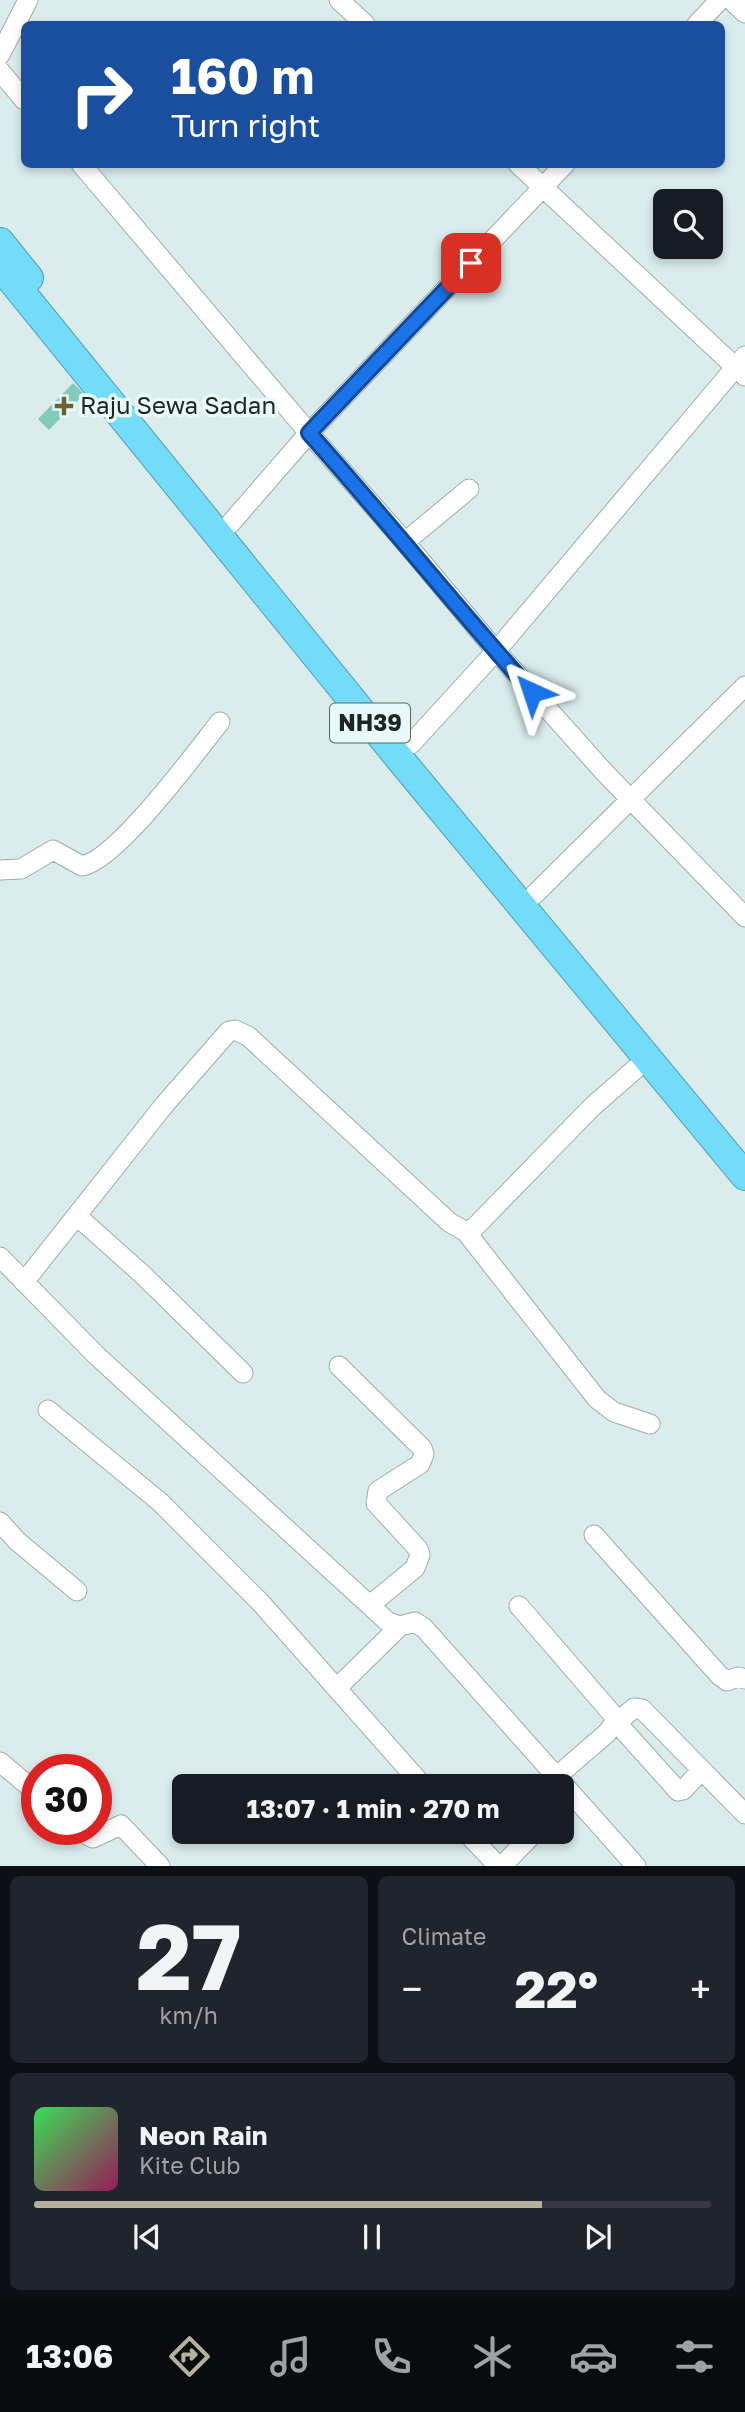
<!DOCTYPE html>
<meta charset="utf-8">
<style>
body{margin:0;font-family:"Golos Text",sans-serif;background:#20242c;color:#f1f3f6;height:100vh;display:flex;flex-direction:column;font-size:26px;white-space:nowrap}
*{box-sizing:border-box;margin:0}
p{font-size:23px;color:#9ea1a6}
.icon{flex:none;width:38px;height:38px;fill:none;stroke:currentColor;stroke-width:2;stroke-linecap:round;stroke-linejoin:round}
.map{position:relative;height:1866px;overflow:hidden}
.panel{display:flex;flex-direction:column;gap:10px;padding:10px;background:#0d0f14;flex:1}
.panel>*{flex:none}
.banner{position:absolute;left:21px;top:21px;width:704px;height:147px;border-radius:10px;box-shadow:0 4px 10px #0003;background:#1a4fa0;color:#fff;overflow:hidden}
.controls{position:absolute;left:653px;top:189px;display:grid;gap:14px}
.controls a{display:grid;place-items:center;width:70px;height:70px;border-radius:10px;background:#171b24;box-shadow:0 4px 10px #0003;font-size:35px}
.speed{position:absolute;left:21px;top:1754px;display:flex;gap:14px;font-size:35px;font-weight:700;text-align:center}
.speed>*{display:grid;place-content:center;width:91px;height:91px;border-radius:50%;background:#171b24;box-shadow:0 4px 10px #0003;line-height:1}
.speed .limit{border:10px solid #d22;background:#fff;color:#111}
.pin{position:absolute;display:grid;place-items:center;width:60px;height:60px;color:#fff;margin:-30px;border-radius:14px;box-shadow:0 4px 10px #0006}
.me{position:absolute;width:77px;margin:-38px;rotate:318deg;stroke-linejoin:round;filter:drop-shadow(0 0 5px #0008)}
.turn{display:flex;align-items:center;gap:24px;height:147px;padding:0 35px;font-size:32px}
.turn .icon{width:91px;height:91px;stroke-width:2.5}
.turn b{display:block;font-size:49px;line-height:60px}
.big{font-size:52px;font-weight:700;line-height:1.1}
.panel .card{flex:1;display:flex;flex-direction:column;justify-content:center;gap:10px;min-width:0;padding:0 24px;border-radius:10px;background:#20242c}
.panel .dial{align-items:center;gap:0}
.dial b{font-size:91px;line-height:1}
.song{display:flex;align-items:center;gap:21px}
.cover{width:84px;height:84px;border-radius:10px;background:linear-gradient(135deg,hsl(130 70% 55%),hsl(330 70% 35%))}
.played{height:7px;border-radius:4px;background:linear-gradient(90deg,#b6b19c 75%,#363941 75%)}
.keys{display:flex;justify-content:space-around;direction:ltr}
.heat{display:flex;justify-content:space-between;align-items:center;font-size:38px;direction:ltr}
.panel .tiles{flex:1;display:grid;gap:10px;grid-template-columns:1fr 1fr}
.card:last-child{grid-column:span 2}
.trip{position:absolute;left:172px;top:1774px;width:402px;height:70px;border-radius:10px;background:#171b24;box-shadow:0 4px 10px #0003;font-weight:700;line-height:70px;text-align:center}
.tabs{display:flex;height:112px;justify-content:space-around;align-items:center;background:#090b0e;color:#9ea1a6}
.tabs .icon{width:49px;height:49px}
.tabs .selected{color:#b6b19c}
.tabs b{font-size:32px;color:#f1f3f6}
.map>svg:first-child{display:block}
</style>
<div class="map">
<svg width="745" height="1866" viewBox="0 0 745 1866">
<rect width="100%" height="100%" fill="#daecec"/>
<path fill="#82cbba" d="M73,383L84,394L49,430L38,419Z"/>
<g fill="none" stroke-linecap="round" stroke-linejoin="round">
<g stroke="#9cacad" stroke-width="21">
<path id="minor" d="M339,0L365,24
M731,0L745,13
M697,24L720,0
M0,55L28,0
M0,71L24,100
M81,164L309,433L405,542L496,651L605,773L745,917
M518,164L745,376
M230,524L309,433L565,164
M405,542L469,489
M411,744L496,651L745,356
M0,870L21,869L53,850L82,866C117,860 195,753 220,722
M534,895L745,686
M77,1216L142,1274L243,1373
M466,1232L597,1399L614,1412L650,1424
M0,1257L97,1356L388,1622L400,1626L415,1622L424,1628L636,1866
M24,1282L165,1104L229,1031L235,1030L248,1036L449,1222L466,1232L475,1227L593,1106L648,1058
M339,1366L422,1448L424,1454L420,1464L378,1491L376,1503L418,1549L420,1555L415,1568L370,1605
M48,1410L160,1502L260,1602L424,1787
M0,1522L17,1541L77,1591
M594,1535L719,1675L727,1681L738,1677L745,1679
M519,1606L614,1716L615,1722L607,1733L556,1777
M337,1688L400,1626
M617,1723L678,1791L683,1790L702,1770
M613,1726L634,1708L642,1709L745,1814
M0,1762L37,1793
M76,1829L93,1838L121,1825L160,1866
M466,1832L498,1866
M502,1866L535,1832"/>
</g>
<g stroke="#559cae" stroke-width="30">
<path id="highway" d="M0,242L29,278
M0,266L399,758L745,1176"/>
</g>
<use href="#minor" stroke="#fff" stroke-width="19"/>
<use href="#highway" stroke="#72dcf9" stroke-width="28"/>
</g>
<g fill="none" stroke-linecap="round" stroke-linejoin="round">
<g stroke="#114b97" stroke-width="18">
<path id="route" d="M471,263L309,433C385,518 456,607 532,692"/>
</g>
<use href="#route" stroke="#1a73e8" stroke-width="12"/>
</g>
<path fill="#6d612e" stroke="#e7f9f9" stroke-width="2.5" d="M60.5 395.5h7v7h7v7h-7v7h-7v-7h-7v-7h7z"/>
<g text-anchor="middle" stroke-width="7" stroke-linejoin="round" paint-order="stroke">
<rect fill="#e7f9f9" stroke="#5a6464" stroke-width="2" x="330" y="703.5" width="80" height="39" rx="5"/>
<g font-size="23" font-weight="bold" fill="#1e2424">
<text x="370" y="731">NH39</text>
</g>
<g font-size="24" fill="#1e2424" stroke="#e7f9f9" text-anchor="start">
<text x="80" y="414">Raju Sewa Sadan</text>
</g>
</g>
</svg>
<div class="controls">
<a><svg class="icon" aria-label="search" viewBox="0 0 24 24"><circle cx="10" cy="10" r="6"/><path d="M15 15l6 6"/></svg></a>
</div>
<div class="speed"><div class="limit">30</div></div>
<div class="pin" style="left:471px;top:263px;background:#d93025"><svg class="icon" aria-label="arrive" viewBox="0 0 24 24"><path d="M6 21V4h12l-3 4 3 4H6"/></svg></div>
<svg class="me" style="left:532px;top:692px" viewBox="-20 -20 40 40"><path d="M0-17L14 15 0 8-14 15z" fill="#1a73e8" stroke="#fff" stroke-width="4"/></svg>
<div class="trip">13:07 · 1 min · 270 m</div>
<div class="banner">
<div class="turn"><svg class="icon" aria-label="right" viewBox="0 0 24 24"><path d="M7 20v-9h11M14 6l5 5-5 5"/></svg><div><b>160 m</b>Turn right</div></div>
</div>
</div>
<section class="panel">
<div class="tiles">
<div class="card dial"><b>27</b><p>km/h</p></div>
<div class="card"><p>Climate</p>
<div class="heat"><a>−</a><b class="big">22°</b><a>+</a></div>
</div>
<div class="card">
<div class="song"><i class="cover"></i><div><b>Neon Rain</b><p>Kite Club</p></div></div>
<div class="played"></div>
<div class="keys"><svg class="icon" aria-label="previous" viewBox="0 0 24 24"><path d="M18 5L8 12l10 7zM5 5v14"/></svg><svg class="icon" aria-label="pause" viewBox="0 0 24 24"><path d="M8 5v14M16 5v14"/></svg><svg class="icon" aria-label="next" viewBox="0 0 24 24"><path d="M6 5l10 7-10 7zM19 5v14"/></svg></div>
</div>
</div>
</section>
<nav class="tabs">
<b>13:06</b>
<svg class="icon selected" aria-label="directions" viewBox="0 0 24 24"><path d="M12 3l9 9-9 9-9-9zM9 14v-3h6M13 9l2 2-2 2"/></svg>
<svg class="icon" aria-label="music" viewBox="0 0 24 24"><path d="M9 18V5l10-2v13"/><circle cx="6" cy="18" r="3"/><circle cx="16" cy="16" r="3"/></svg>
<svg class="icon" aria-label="phone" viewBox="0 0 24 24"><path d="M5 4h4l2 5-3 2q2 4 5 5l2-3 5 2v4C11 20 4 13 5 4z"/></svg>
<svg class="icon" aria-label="climate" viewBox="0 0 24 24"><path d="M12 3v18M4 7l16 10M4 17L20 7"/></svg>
<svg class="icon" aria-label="car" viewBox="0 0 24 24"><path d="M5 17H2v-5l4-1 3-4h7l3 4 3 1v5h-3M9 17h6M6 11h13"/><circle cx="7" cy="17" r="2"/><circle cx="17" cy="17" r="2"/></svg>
<svg class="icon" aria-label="filters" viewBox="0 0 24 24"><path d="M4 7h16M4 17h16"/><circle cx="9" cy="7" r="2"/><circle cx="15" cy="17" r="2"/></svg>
</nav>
